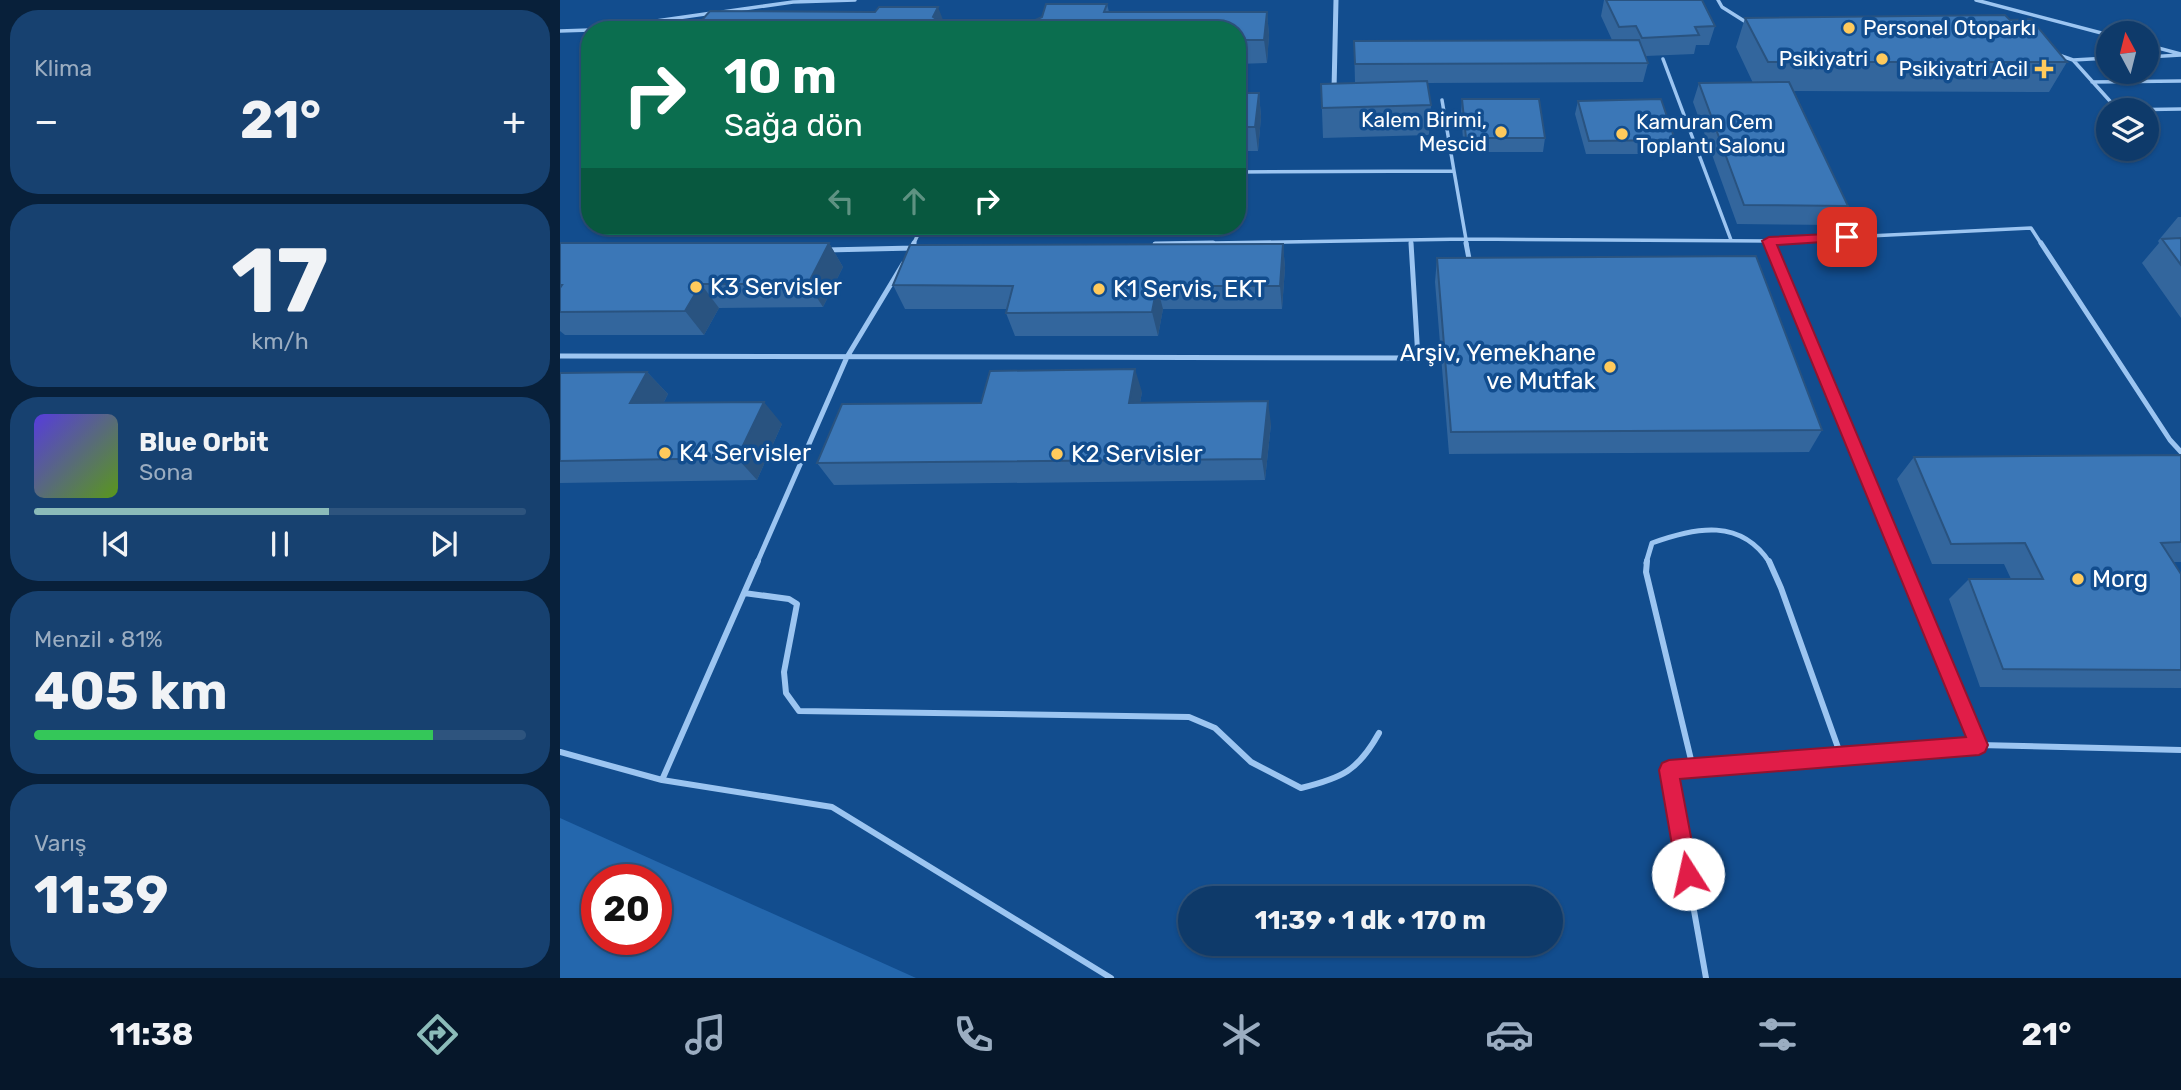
<!DOCTYPE html>
<html lang="tr">
<meta charset="utf-8">
<style>
body{margin:0;font-family:Rubik,sans-serif;background:#174170;color:#f1f3f6;height:100vh;display:flex;flex-direction:column;font-size:26px;white-space:nowrap}
*{box-sizing:border-box;margin:0}
p{font-size:23px;color:#9badc1}
.icon{flex:none;width:38px;height:38px;fill:none;stroke:currentColor;stroke-width:2;stroke-linecap:round;stroke-linejoin:round}
.map{position:relative;flex:1;overflow:hidden}
.panel{display:flex;flex-direction:column;gap:10px;padding:10px;background:#08203a;width:560px}
.panel>*{flex:none}
.top-card{position:absolute;left:21px;top:21px;width:665px;height:214px;border-radius:28px;box-shadow:0 2px 5px #0004,0 0 0 2px #2e547e;background:#0b6e4f;color:#fff;overflow:hidden}
.needle{width:46px;rotate:353deg}
.buttons{position:absolute;left:1536px;top:21px;display:grid;gap:14px}
.buttons a{display:grid;place-items:center;width:63px;height:63px;border-radius:50%;background:#0e3a6a;box-shadow:0 2px 5px #0004,0 0 0 2px #2e547e;font-size:35px}
.speed{position:absolute;left:21px;top:864px;display:flex;gap:14px;font-size:35px;font-weight:700;text-align:center}
.speed>*{display:grid;place-content:center;width:91px;height:91px;border-radius:50%;background:#0e3a6a;box-shadow:0 2px 5px #0004,0 0 0 2px #2e547e;line-height:1}
.speed .limit{border:10px solid #d22;background:#fff;color:#111}
.pin{position:absolute;display:grid;place-items:center;width:60px;height:60px;color:#fff;margin:-30px;border-radius:14px;box-shadow:0 4px 10px #0006}
.me{position:absolute;width:77px;margin:-38px;rotate:350deg;stroke-linejoin:round;filter:drop-shadow(0 0 5px #0008)}
.turn{display:flex;align-items:center;gap:24px;height:147px;padding:0 28px;font-size:32px}
.turn .icon{width:91px;height:91px;stroke-width:2.5}
.turn b{display:block;font-size:49px;line-height:60px}
.lanes{display:flex;align-items:center;height:66px;padding:0 28px;background:#0003;justify-content:center;gap:35px;direction:ltr}
.lanes .off{opacity:.35}
.big{font-size:52px;font-weight:700;line-height:1.1}
.panel .card{flex:1;display:flex;flex-direction:column;justify-content:center;gap:10px;min-width:0;padding:0 24px;border-radius:28px;background:#174170}
.panel .dial{align-items:center;gap:0}
.dial b{font-size:91px;line-height:1}
.song{display:flex;align-items:center;gap:21px}
.cover{width:84px;height:84px;border-radius:10px;background:linear-gradient(135deg,hsl(250 70% 55%),hsl(90 70% 35%))}
.played{height:7px;border-radius:4px;background:linear-gradient(90deg,#8bbbb9 60%,#2e547e 60%)}
.keys{display:flex;justify-content:space-around;direction:ltr}
.heat{display:flex;justify-content:space-between;align-items:center;font-size:38px;direction:ltr}
.charge{height:10px;border-radius:5px;background:linear-gradient(90deg,#34c759 81%,#2e547e 0)}
.trip{position:absolute;left:618px;top:886px;width:385px;height:70px;border-radius:35px;background:#0e3a6a;box-shadow:0 2px 5px #0004,0 0 0 2px #2e547e;font-weight:700;line-height:70px;text-align:center}
.menu{display:flex;height:112px;justify-content:space-around;align-items:center;background:#06172a;color:#9badc1}
.menu .icon{width:49px;height:49px}
.menu .selected{color:#8bbbb9}
.menu b{font-size:32px;color:#f1f3f6}
main{display:flex;flex:1;min-height:0}
.map>svg:first-child{display:block}
</style>
<main>
<section class="panel">
<div class="card"><p>Klima</p>
<div class="heat"><a>−</a><b class="big">21°</b><a>+</a></div>
</div>
<div class="card dial"><b>17</b><p>km/h</p></div>
<div class="card">
<div class="song"><i class="cover"></i><div><b>Blue Orbit</b><p>Sona</p></div></div>
<div class="played"></div>
<div class="keys"><svg class="icon" aria-label="previous" viewBox="0 0 24 24"><path d="M18 5L8 12l10 7zM5 5v14"/></svg><svg class="icon" aria-label="pause" viewBox="0 0 24 24"><path d="M8 5v14M16 5v14"/></svg><svg class="icon" aria-label="next" viewBox="0 0 24 24"><path d="M6 5l10 7-10 7zM19 5v14"/></svg></div>
</div>
<div class="card"><p>Menzil · 81%</p><b class="big">405 km</b><div class="charge"></div></div>
<div class="card"><p>Varış</p><b class="big">11:39</b></div>
</section>
<div class="map">
<svg width="1621" height="978" viewBox="0 0 1621 978">
<rect width="100%" height="100%" fill="#124d8e"/>
<path fill="#2467ad" fill-rule="evenodd" d="M0,818L356,978H0ZM37,880H96V940H37Z"/>
<g fill="none" stroke-linecap="round" stroke-linejoin="round">
<path stroke="#9cc5f1" stroke-width="3.5" d="M1158,0L1162,7L1189,24
M1416,0L1549,35
M162,12L233,2L295,0
M33,30L152,13
M0,31L30,30
M1587,45L1621,54
M1496,54L1513,60
M1587,57L1621,55
M1549,58L1513,60L1558,110L1621,109
M1103,59L1171,240
M1532,82L1621,81
M882,100L894,171
M677,172L894,171L907,245
M851,240V245
M1209,241L1211,245
M595,244L906,239L1209,241L1471,228L1482,245
M353,245L362,226"/>
<path stroke="#9cc5f1" stroke-width="5" d="M906,243L910,264
M1210,243L1343,563
M1481,243L1610,440L1621,452
M595,244L653,243
M351,249L354,243
M266,250L354,248
M0,356L858,358L851,243
M197,563L287,357L343,264
M1086,563L1092,543C1136,527 1181,518 1210,563"/>
<path stroke="#9cc5f1" stroke-width="6" d="M1087,561L1086,572L1133,768
M1209,561L1221,588L1281,756
M1343,561L1419,745
M184,593L229,599L237,604L224,672L226,693L239,711L629,717L655,728L691,762L741,788C782,778 798,771 819,733
M0,752L102,780L272,807L551,978
M102,780L198,561
M1146,978L1109,770L1419,745L1621,750"/>
<path stroke="#9cc5f1" stroke-width="5" d="M774,90L776,0"/>
</g>
<path fill="#33669d" d="M1044,0H1142L1155,26L1149,45H1136L1134,54L1086,56L1088,63L1083,82L867,83L871,105L869,135L763,138L761,84L795,83L794,41L1052,40L1041,16Z
M486,4H547L549,12H707L709,35L707,63L677,64V30H447L451,22H471L482,17Z
M1185,18L1450,20L1507,62L1489,92L1234,91L1288,206L1278,225L1177,224L1133,102L1139,83H1193L1176,47Z
M677,93H699L701,117L698,151H677Z
M902,99L985,138L983,152H904L901,113Z
M1018,101L1115,140L1111,154H1026L1015,114Z
M1618,217H1621V318L1582,263L1599,243L1598,241Z
M0,243H269L283,267L263,307L159,308L144,335H5L0,331Z
M723,244L725,268L722,309H603L598,336H455L446,313L447,309H345L333,285Z
M877,258L1262,430L1249,452L889,454L875,282Z
M87,372L108,394L104,402L222,424L197,480L0,483V373Z
M582,392L580,403L711,424L705,480L274,485L257,463L421,403Z
M1621,455V562H1613L1621,574V688L1420,687L1389,599L1409,579H1451L1444,564H1372L1337,479L1354,457Z"/>
<path fill="#295380" d="M378,7L387,30L373,17Z
M707,12L709,35L707,63L704,40Z
M403,22L405,30H399Z
M699,93L701,117L698,151L695,127Z
M269,243L283,267L263,307L248,284Z
M723,244L725,268L722,309L720,286Z
M141,284L159,308L144,335L125,311Z
M597,286L603,309L598,336L592,312Z
M575,369L582,392L576,426L569,403Z
M87,372L108,394L92,425L70,403Z
M708,401L711,424L705,480L702,459Z
M204,402L222,424L197,480L177,458Z"/>
<path fill="#3b77b7" stroke="#295380" stroke-width="2" d="M1046,0H1142L1155,26L1135,27L1139,35L1082,38L1076,26L1059,27Z
M486,4H547L544,12H707L704,40H677V30H447L451,22H471L482,17Z
M319,7H378L373,17L381,22H403L399,30H133L150,11L315,12Z
M1445,15L1450,20L1471,19L1507,62H1208L1185,18Z
M1079,40L1088,63L795,64L794,41Z
M867,81L871,105L762,108L761,84Z
M1229,82L1288,206L1184,205L1139,83Z
M677,93H699L695,127H677Z
M902,99H979L985,138H906Z
M1101,99L1115,140L1029,141L1018,101Z
M1621,238V265L1602,239Z
M0,243H269L248,284H141L125,311L0,312V288L2,285H0Z
M723,244L720,286H597L592,312L446,313L453,286L333,285L350,245Z
M1196,256L1262,430L891,432L877,258Z
M575,369L569,403L708,401L702,459L257,463L282,404L421,403L430,371Z
M87,372L70,403L204,402L177,458L0,461V373Z
M1621,455V542L1601,543L1621,574V670L1443,669L1409,579H1483L1465,543L1391,544L1354,457Z"/>
<path fill="#e11d48" stroke="#92132f" stroke-width="2" d="M1287,233L1292,234V240L1217,245L1428,745L1425,752L1419,755L1120,779L1138,874L1135,881L1128,884L1120,881L1117,874L1099,770L1102,763L1109,760L1406,737L1202,241L1209,237Z"/>
<g fill="#ffca5c" stroke="#124d8e" stroke-width="2.5">
<circle cx="1289" cy="28" r="7"/>
<circle cx="1322" cy="59" r="7"/>
<path d="M1480.5 58.5h7v7h7v7h-7v7h-7v-7h-7v-7h7z"/>
<circle cx="941" cy="132" r="7"/>
<circle cx="1062" cy="134" r="7"/>
<circle cx="136" cy="287" r="7"/>
<circle cx="539" cy="289" r="7"/>
<circle cx="1050" cy="367" r="7"/>
<circle cx="105" cy="453" r="7"/>
<circle cx="497" cy="454" r="7"/>
<circle cx="1518" cy="579" r="7"/>
</g>
<g text-anchor="middle" stroke-width="7" stroke-linejoin="round" paint-order="stroke">
<g font-size="21" fill="#fff" stroke="#124d8e" text-anchor="end">
<text x="1303" y="35" text-anchor="start">Personel Otoparkı</text>
<text x="1308" y="66">Psikiyatri</text>
<text x="1468" y="76">Psikiyatri Acil</text>
<text x="927" y="127">Kalem Birimi,<tspan x="927" dy="24">Mescid</tspan></text>
<text x="1076" y="129" text-anchor="start">Kamuran Cem<tspan x="1076" dy="24">Toplantı Salonu</tspan></text>
</g>
<g font-size="24" fill="#fff" stroke="#124d8e" text-anchor="start">
<text x="150" y="295">K3 Servisler</text>
<text x="553" y="297">K1 Servis, EKT</text>
<text x="1036" y="361" text-anchor="end">Arşiv, Yemekhane<tspan x="1036" dy="28">ve Mutfak</tspan></text>
<text x="119" y="461">K4 Servisler</text>
<text x="511" y="462">K2 Servisler</text>
<text x="1532" y="587">Morg</text>
</g>
</g>
</svg>
<div class="buttons">
<a><svg class="needle" viewBox="-14 -14 28 28"><path d="M0-13l5 13h-10z" fill="#e53935"/><path d="M0 13l5-13h-10z" fill="#9badc1"/></svg></a>
<a><svg class="icon" aria-label="layers" viewBox="0 0 24 24"><path d="M12 4l9 5-9 5-9-5zM3 14l9 5 9-5"/></svg></a>
</div>
<div class="speed"><div class="limit">20</div></div>
<div class="pin" style="left:1287px;top:237px;background:#d93025"><svg class="icon" aria-label="arrive" viewBox="0 0 24 24"><path d="M6 21V4h12l-3 4 3 4H6"/></svg></div>
<svg class="me" style="left:1128px;top:874px" viewBox="-20 -20 40 40"><circle r="19" fill="#fff"/><path d="M0-13L10 11 0 6-10 11z" fill="#e11d48"/></svg>
<div class="trip">11:39 · 1 dk · 170 m</div>
<div class="top-card">
<div class="turn"><svg class="icon" aria-label="right" viewBox="0 0 24 24"><path d="M7 20v-9h11M14 6l5 5-5 5"/></svg><div><b>10 m</b>Sağa dön</div></div>
<div class="lanes"><svg class="icon off" aria-label="left" viewBox="0 0 24 24"><path d="M17 20v-9H6M10 6l-5 5 5 5"/></svg><svg class="icon off" aria-label="ahead" viewBox="0 0 24 24"><path d="M12 20V5M6 11l6-6 6 6"/></svg><svg class="icon" aria-label="right" viewBox="0 0 24 24"><path d="M7 20v-9h11M14 6l5 5-5 5"/></svg></div>
</div>
</div>
</main>
<nav class="menu">
<b>11:38</b>
<svg class="icon selected" aria-label="directions" viewBox="0 0 24 24"><path d="M12 3l9 9-9 9-9-9zM9 14v-3h6M13 9l2 2-2 2"/></svg>
<svg class="icon" aria-label="music" viewBox="0 0 24 24"><path d="M9 18V5l10-2v13"/><circle cx="6" cy="18" r="3"/><circle cx="16" cy="16" r="3"/></svg>
<svg class="icon" aria-label="phone" viewBox="0 0 24 24"><path d="M5 4h4l2 5-3 2q2 4 5 5l2-3 5 2v4C11 20 4 13 5 4z"/></svg>
<svg class="icon" aria-label="climate" viewBox="0 0 24 24"><path d="M12 3v18M4 7l16 10M4 17L20 7"/></svg>
<svg class="icon" aria-label="car" viewBox="0 0 24 24"><path d="M5 17H2v-5l4-1 3-4h7l3 4 3 1v5h-3M9 17h6M6 11h13"/><circle cx="7" cy="17" r="2"/><circle cx="17" cy="17" r="2"/></svg>
<svg class="icon" aria-label="filters" viewBox="0 0 24 24"><path d="M4 7h16M4 17h16"/><circle cx="9" cy="7" r="2"/><circle cx="15" cy="17" r="2"/></svg>
<b>21°</b>
</nav>
